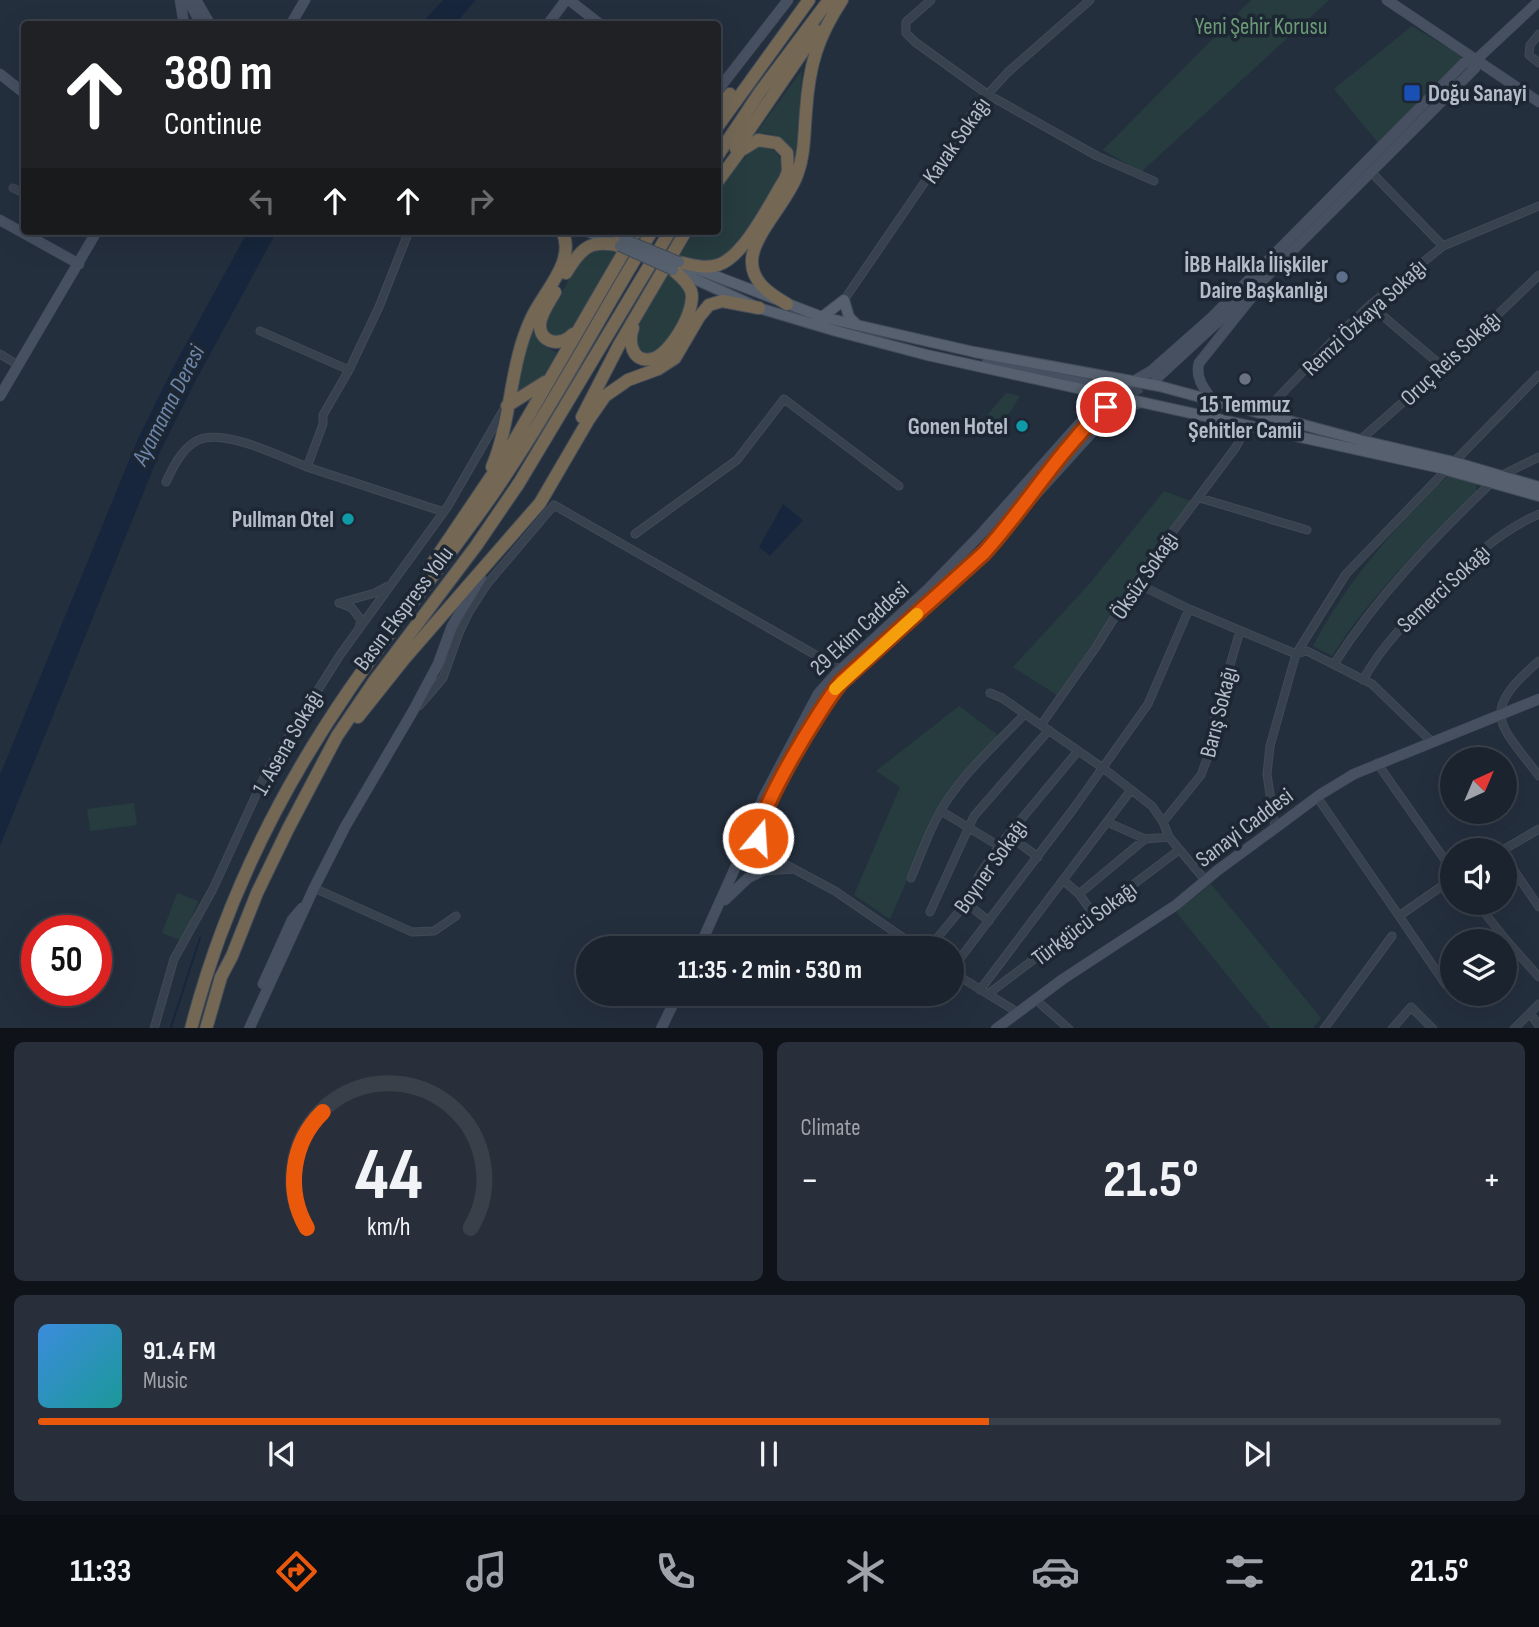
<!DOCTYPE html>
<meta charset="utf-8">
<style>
body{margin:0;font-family:"Sofia Sans Condensed",sans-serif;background:#282f3a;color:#f1f3f6;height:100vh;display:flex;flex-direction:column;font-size:26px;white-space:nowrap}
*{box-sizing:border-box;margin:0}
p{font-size:23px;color:#a0a4aa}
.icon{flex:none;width:38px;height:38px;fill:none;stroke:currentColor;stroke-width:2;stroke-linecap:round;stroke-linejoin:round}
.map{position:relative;height:1028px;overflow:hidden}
.drawer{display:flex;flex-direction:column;gap:14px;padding:14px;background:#0f1319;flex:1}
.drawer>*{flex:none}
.top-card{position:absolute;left:21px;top:21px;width:700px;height:214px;border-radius:7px;box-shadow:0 7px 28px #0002,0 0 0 2px #39404a;background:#202124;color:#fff;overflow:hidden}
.needle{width:46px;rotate:44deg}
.fabs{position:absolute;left:1440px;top:747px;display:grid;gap:14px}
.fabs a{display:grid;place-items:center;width:77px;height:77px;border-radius:50%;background:#1b232e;box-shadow:0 7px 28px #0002,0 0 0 2px #39404a;font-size:35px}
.speed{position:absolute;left:21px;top:915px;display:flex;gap:14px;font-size:35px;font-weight:700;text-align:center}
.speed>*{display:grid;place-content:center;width:91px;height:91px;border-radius:50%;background:#1b232e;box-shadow:0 7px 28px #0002,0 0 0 2px #39404a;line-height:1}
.speed .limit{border:10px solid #d22;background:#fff;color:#111}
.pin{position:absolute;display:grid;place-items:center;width:60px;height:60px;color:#fff;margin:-30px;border:4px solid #fff;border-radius:50%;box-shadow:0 2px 7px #0007}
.me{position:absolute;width:77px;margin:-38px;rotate:18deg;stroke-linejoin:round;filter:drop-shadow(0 0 5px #0008)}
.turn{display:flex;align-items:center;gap:24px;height:147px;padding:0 28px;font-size:32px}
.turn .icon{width:91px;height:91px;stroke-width:2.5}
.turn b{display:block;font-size:49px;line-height:60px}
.lanes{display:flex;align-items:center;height:66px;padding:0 28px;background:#0003;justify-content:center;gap:35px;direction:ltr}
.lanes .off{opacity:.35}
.big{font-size:52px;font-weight:700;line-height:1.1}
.drawer .tile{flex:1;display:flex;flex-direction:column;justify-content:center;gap:10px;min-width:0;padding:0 24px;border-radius:10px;background:#282f3a}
.drawer .dial{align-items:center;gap:0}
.dial svg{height:182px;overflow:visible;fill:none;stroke:#39404a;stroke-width:7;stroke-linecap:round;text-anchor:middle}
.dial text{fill:#f1f3f6;stroke:none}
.song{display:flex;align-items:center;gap:21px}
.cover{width:84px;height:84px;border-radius:10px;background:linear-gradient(135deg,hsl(210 70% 55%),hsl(180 70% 35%))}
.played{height:7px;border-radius:4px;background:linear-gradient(90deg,#ea580c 65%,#39404a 65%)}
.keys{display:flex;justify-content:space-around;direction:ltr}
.heat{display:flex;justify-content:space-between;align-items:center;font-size:38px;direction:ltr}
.drawer .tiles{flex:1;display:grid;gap:14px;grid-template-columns:1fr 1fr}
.tile:last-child{grid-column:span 2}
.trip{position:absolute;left:576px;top:936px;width:388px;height:70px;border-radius:35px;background:#1b232e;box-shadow:0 7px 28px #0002,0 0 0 2px #39404a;font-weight:700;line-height:70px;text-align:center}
.dock{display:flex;height:112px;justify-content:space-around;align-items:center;background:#0b0e12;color:#a0a4aa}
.dock .icon{width:49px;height:49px}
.dock .on{color:#ea580c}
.dock b{font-size:32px;color:#f1f3f6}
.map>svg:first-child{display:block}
</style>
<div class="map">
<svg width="1539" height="1029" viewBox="0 0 1539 1029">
<rect width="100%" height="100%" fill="#242f3e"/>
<path fill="#263c3f" d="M1251,0H1329L1141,172L1103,150Z
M1412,26L1460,55L1462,59L1379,144L1334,89Z
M802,70L795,165C792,143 778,132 756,133Z
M757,146C776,148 783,154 781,174C772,193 734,254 716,260C702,265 692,260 679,256L695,231H718C718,221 715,206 718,196C723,182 745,155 757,146Z
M606,247L618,252L573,325C567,334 560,337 549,335L546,325L547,319L581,258L587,252Z
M668,274C691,288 688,307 675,327C667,340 662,348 647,354L637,348L635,332Z
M534,333L543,345L557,353L539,383L515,397L529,335Z
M1006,393L1020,396L997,433L984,425L983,420Z
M1449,476L1476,484L1477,491C1424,544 1373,592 1332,656L1313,646C1340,594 1377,548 1418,506C1428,496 1437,484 1449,476Z
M1164,491L1191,501L1057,695L1013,667L1091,582Z
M959,706L998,735L940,805L890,919L854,895L900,787L876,771Z
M134,803L137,825L90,831L87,809Z
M1211,884L1321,1018L1313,1028H1270L1176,912Z
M177,893L198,901L183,941L162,933Z"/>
<path fill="#17263c" d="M443,0H476L455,24H421Z
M248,231H277L196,380L160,452L0,846V775L137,441L173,368Z
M783,504L803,520L770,556L759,547Z"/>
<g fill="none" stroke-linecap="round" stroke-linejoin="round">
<path stroke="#17263c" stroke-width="2" d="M171,1027L200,938"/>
<path stroke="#3a4453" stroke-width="10" stroke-dasharray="10 5" stroke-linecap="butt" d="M1106,407L1151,382"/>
<g stroke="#414a57" stroke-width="9">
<path id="street" d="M931,0L906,22V33L915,42L987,94L1097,156L1154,181
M1539,34L1530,45L1529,55L1539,63
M1371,172L1443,246
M13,188L24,193
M844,300L976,107L1008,72L1090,0
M1370,305L1443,367
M260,331L349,370
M0,354L18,365
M1255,411L1272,404L1339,334L1370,305L1443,246L1539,206
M1360,440L1443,367L1539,275
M1454,462L1539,375
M307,467L444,512
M1502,475L1539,457
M166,482C173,467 182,448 198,440C225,428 281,457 307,467L323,424V415L349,370L379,307L409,231
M1200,498L1307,530
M635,534L737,460L784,399L899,486
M1136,583L1189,609L1296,654L1307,651L1372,684L1432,742
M339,603L375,593L388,586
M340,603L352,608L361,620L359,628
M1539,661C1479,713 1498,722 1539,776
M1334,664C1378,595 1433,539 1492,482
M1363,680C1382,645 1408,620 1436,593C1467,562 1498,532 1539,514
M990,693L1002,698L1103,768L1152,806L1163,822L1169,837L1205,880
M419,706L443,678L459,633L469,612L487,584L554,505L840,669
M1041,725L1096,647L1144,570L1236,447L1242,435V424
M1377,763L1452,870
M1317,797L1399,916L1452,879
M941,811L999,846
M1107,822L1145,839L1169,837
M1163,822L1201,775L1207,759L1216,713L1240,631
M1275,828L1267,774L1270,746L1296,654L1346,574L1446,470
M1008,835L1038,857
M1503,850L1539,829
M1505,857L1539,907
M794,869L835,891L918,948
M762,871L794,869L767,854
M911,878C922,852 932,822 948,799C969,768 999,741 1025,714
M1063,880L1079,894L1095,916
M314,888L412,932L434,931L456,916
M1079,894L1145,839
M966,903L989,921
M1477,903L1506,940L1539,977
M930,912L974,816L1049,730
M1399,916L1446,985
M929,948L966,903L980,874L999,846L1078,751
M952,969L1074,808L1148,704L1189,609
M952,972L1017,1012
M980,990L1131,790
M988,994L1179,850
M1035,999L1069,1029
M1530,1013L1539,1026
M154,1029L174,959L213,889L267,771L340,655L448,506L504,409
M1324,1029L1392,936
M1392,1029L1411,1007L1433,1029
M1514,1029L1539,1004"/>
</g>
<g stroke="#414a57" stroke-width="11">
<path id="secondary" d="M180,0L184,24
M188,0L201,24
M196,0L210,24
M569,0L600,24
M1387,0L1539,102
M291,24L305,0
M548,24L566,0
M0,74L24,93
M718,90L788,0
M0,220L79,264
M987,363L1106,388
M1156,379L1262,281L1475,68L1477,59
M1083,390L1088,402V414
M0,396L97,231
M1213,401C1204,389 1195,378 1199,363L1251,298
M1042,480L1082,431L1106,407
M725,900L748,878L762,871L767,864V854L758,838L759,825L779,783L826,699L841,682L983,553L1105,418L1139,403
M699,948L740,857L763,798L818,694L835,675L927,590L981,534L1088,414L1108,396L1151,371L1211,318L1464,63L1477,59L1539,1
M263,984L292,920L302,908
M249,1029L314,888L345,827L413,711L438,664L452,626L481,578
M661,1029L678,994
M996,1029L1063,979L1176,905L1218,870L1278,826L1321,794L1354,774L1539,699"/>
</g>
<g stroke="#414a57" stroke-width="12">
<path id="primary" d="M587,231L614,242
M692,267L822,317L974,352L1159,386L1360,440L1454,462L1539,487
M677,271L759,308L836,331L927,355L1436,467L1539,496
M822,317L844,300L849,317L857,325"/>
</g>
<g stroke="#434c59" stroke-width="14">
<path id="highway" d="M718,110L730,94
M718,126L809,0
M736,149L817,31
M718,155L760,92L829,0
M616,231L624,239
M679,262C692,265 705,269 718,265C744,257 770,203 785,179L788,171L787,153L777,143L758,140L740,151L718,181
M566,273C581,248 590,239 620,246
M555,292C550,301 541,313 540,324C539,344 562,347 573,334
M787,304C770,294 751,282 752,260C753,235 788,201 797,175C805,154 804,132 806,111C809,66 817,38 842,0
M633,328C628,341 632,363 651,359C670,356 697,309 691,291C688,282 680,276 673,270
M507,406L545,382
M582,417L619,345L686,231
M492,467C512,420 509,366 531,319C543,292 577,261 562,231
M428,570L507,453L636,231
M358,717L405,658L540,503L589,419L605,396L628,380L658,369L675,358L699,317L709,305L722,301L759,308
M191,1029C222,908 279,792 349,690C395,623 447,560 493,494C551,409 599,318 652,231
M206,1029L221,977L232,956L257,893L288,829L337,736L375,680L476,546L519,483L670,231"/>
</g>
<use href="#street" stroke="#38414e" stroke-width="7"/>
<use href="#secondary" stroke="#465061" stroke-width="10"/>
<use href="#primary" stroke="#56606e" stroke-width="10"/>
<use href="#highway" stroke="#746855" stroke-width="12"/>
<g stroke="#414a57" stroke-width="12" stroke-linecap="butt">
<path id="primary-bridge" d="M624,239L679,262
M620,246L673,270"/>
</g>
<use href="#primary-bridge" stroke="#56606e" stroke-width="10"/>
</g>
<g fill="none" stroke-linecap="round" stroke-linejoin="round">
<g stroke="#983908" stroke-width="18">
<path id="route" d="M758,838C756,812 822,705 841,682L984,553C1013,521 1037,485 1065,451C1078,436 1090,420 1106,407"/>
</g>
<use href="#route" stroke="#ea580c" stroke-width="12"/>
<path stroke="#f59e0b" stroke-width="12" d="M835,689L917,614"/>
</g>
<rect fill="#1a4fb4" stroke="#1d2633" stroke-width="2.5" x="1403" y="84" width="18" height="18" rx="3.5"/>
<circle fill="#5c6f8a" stroke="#1d2633" stroke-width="2.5" cx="1342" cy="277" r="7"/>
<circle fill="#6b7280" stroke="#1d2633" stroke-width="2.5" cx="1245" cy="379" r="7"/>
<g fill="#0f9aa8" stroke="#1d2633" stroke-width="2.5">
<circle cx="1022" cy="426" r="7"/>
<circle cx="348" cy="519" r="7"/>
</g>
<g text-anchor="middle" stroke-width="7" stroke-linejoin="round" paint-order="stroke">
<g font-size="23" fill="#6b9a76" stroke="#1d2633">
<text x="1261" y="34">Yeni Şehir Korusu</text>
</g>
<g font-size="23" font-weight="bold" fill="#b4bcc9" stroke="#1d2633" text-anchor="end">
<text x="1428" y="101" text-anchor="start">Doğu Sanayi</text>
<text x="1328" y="272">İBB Halkla İlişkiler<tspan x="1328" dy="26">Daire Başkanlığı</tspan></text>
<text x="1245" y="412" text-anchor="middle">15 Temmuz<tspan x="1245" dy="26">Şehitler Camii</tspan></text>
<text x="1008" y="434">Gonen Hotel</text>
<text x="334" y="527">Pullman Otel</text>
</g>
<g font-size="23" fill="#b4bcc9" stroke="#1d2633">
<text transform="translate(956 140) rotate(-55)" y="8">Kavak Sokağı</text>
<text transform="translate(1364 317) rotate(-43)" y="8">Remzi Özkaya Sokağı</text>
<text transform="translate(1450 358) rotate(-43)" y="8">Oruç Reis Sokağı</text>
<text transform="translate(1144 575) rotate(-56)" y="8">Öksüz Sokağı</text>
<text transform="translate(1443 588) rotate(-43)" y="8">Semerci Sokağı</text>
<text transform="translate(403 608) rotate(-53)" y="8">Basın Ekspress Yolu</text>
<text transform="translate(859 628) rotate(-43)" y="8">29 Ekim Caddesi</text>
<text transform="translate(1218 712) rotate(-76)" y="8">Barış Sokağı</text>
<text transform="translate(287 742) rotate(-60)" y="8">1. Asena Sokağı</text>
<text transform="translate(1244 827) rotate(-37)" y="8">Sanayi Caddesi</text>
<text transform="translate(990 866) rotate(-55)" y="8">Boyner Sokağı</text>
<text transform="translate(1084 923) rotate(-37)" y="8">Türkgücü Sokağı</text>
</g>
<g font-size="24" font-style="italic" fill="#6d86a8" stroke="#1d2633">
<text transform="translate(168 405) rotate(-63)" y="8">Ayamama Deresi</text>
</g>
</g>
</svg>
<div class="fabs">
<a><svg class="needle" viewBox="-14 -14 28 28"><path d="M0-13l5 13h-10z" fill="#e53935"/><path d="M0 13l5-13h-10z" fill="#a0a4aa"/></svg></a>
<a><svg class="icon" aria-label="sound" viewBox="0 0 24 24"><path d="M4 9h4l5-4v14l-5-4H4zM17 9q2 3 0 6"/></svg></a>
<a><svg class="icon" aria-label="layers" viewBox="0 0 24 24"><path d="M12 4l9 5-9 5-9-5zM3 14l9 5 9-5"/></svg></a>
</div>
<div class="speed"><div class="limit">50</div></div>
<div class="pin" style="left:1106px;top:407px;background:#d93025"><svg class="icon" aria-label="arrive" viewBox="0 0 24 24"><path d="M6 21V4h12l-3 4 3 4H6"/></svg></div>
<svg class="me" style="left:758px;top:838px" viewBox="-20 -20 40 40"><circle r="17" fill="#ea580c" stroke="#fff" stroke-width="3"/><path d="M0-11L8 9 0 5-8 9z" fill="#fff"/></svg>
<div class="trip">11:35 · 2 min · 530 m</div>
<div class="top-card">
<div class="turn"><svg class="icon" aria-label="ahead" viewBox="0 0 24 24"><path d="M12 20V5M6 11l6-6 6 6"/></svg><div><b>380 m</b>Continue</div></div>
<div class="lanes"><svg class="icon off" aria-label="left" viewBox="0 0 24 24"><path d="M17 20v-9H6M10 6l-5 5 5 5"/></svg><svg class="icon" aria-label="ahead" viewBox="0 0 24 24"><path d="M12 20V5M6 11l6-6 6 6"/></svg><svg class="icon" aria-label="ahead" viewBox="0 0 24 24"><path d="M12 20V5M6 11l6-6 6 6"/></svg><svg class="icon off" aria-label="right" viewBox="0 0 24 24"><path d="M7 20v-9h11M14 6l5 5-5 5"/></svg></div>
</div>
</div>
<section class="drawer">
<div class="tiles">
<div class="tile dial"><svg viewBox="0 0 100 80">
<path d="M14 69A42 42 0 1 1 86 69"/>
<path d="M14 69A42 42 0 0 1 21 18" stroke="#ea580c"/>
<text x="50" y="56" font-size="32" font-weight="700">44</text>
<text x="50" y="72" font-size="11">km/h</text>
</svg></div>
<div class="tile"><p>Climate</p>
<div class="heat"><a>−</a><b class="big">21.5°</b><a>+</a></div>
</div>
<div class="tile">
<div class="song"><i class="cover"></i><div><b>91.4 FM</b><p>Music</p></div></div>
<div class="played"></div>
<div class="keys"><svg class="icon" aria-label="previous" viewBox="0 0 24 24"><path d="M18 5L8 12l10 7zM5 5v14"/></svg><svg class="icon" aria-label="pause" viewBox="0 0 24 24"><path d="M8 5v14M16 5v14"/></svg><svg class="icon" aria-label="next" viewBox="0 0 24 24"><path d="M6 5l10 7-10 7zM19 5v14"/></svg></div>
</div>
</div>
</section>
<nav class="dock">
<b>11:33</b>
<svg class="icon on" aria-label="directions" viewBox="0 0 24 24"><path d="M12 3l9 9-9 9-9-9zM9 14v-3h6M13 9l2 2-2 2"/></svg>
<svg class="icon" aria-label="music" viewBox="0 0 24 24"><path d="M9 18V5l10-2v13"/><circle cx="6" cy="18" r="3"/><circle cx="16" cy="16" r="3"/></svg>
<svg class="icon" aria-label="phone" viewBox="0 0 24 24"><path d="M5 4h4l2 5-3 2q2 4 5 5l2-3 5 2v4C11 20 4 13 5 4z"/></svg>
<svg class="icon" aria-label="climate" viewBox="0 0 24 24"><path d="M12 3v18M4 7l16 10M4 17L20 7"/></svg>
<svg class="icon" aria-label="car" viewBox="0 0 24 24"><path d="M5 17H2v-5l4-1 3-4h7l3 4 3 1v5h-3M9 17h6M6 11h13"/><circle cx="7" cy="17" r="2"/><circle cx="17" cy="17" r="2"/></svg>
<svg class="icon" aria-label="filters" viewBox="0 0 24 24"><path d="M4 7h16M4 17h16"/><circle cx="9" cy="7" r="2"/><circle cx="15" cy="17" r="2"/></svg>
<b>21.5°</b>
</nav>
